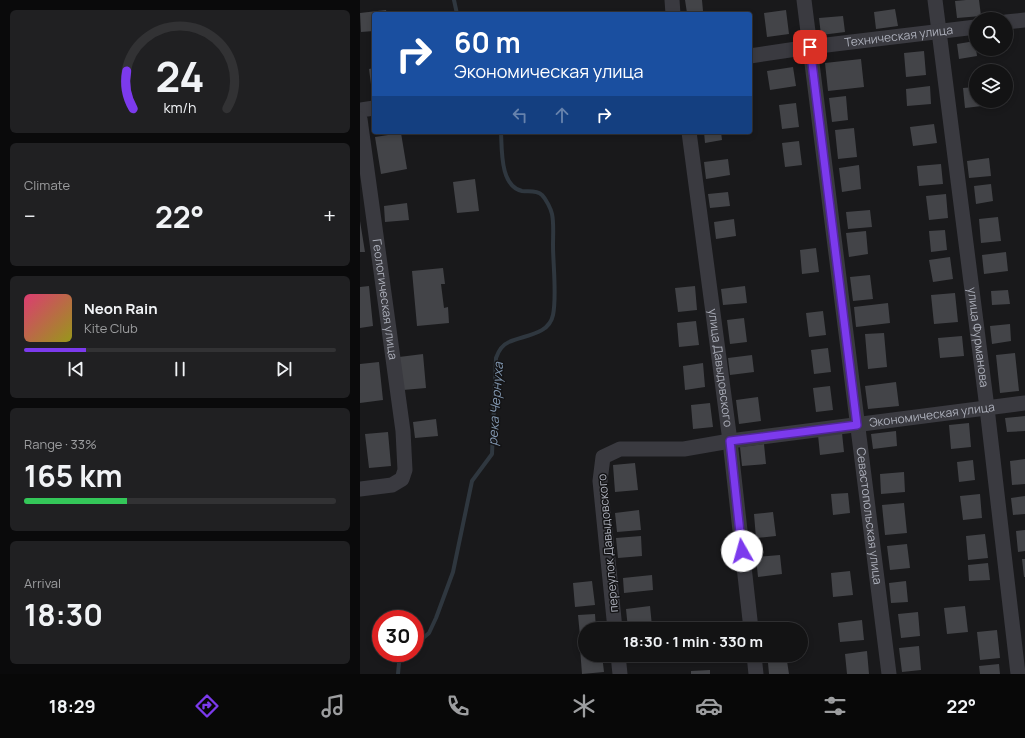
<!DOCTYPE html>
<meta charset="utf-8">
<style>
body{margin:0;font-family:Manrope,sans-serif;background:#202022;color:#f1f3f6;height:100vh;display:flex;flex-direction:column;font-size:15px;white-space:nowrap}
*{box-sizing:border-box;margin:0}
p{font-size:13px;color:#9d9ea0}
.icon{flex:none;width:22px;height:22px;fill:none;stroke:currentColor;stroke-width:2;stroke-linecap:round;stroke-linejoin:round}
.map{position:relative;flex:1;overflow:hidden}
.details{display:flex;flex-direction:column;gap:10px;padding:10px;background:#0a0a0b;width:360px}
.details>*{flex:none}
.top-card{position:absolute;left:12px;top:12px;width:380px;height:122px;border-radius:4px;box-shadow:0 2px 6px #0003,0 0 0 1px #323234;background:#1a4fa0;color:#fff;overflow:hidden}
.tools{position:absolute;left:609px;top:12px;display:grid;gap:8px}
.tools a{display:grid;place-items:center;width:44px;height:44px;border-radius:50%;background:#131314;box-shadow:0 2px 6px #0003,0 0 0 1px #323234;font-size:20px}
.speed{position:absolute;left:12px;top:610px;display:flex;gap:8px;font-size:20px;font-weight:700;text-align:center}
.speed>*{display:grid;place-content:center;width:52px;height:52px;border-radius:50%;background:#131314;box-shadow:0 2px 6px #0003,0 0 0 1px #323234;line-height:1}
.speed .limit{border:6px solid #d22;background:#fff;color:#111}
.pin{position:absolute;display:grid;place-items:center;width:34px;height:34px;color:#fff;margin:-17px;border-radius:8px;box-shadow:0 2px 6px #0006}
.me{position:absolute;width:44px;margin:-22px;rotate:353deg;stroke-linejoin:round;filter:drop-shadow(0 0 3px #0008)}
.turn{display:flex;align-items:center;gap:14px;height:84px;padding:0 16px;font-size:18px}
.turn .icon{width:52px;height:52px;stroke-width:2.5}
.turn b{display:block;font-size:28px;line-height:34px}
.lanes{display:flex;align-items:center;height:38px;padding:0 16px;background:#0003;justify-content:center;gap:20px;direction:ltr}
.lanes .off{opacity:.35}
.big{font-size:30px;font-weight:700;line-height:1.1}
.details .widget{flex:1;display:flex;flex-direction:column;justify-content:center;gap:6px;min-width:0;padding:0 14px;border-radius:6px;background:#202022}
.details .dial{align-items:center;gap:0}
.dial svg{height:104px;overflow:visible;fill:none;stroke:#323234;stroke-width:7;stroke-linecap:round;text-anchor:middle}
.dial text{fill:#f1f3f6;stroke:none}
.song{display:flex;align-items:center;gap:12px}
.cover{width:48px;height:48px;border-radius:6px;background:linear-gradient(135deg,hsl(340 70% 55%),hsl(60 70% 35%))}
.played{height:4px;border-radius:2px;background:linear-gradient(90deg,#7c3aed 20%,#323234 20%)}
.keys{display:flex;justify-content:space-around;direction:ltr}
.heat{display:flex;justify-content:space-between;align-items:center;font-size:22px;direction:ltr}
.charge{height:6px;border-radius:3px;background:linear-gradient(90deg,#34c759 33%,#323234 0)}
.trip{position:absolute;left:218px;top:622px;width:230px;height:40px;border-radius:20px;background:#131314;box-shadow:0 2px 6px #0003,0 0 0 1px #323234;font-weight:700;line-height:40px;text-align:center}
.tabs{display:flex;height:64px;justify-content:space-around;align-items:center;background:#080808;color:#9d9ea0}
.tabs .icon{width:28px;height:28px}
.tabs .selected{color:#7c3aed}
.tabs b{font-size:18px;color:#f1f3f6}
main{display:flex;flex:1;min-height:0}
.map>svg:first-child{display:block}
</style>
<main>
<section class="details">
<div class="widget dial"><svg viewBox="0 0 100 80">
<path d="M14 69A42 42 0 1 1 86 69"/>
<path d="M14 69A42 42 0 0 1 9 40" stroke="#7c3aed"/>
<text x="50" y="56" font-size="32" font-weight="700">24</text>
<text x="50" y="72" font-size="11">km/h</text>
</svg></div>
<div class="widget"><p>Climate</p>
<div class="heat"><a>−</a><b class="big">22°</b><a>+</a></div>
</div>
<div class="widget">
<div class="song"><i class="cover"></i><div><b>Neon Rain</b><p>Kite Club</p></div></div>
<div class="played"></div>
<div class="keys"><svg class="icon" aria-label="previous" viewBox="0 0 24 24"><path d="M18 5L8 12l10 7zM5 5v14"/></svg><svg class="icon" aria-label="pause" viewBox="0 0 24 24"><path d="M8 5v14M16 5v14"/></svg><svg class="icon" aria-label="next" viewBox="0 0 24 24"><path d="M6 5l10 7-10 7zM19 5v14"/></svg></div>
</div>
<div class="widget"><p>Range · 33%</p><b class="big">165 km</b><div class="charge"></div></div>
<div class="widget"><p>Arrival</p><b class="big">18:30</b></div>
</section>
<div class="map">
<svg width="665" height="674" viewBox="0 0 665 674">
<rect width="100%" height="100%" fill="#19191b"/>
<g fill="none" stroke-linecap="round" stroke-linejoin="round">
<path stroke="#2f373f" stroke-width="4" d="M94,0L97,14
M55,644L62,639L69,633L76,618L93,572L112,481L132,454L136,358C138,352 142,345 149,342C164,335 189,335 193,315C197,296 193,265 193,245C193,235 194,223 192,214C191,209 186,199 182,195C176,190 169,192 162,191C140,186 142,150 141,132
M38,674L39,663L43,653"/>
</g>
<path fill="#434448" d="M325,0H342L343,11L327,13Z
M606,0H619L621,16L597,18L595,1Z
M535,9L538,26L516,29L514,12Z
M26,10L27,14H14V31L1,32L0,13Z
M426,10L429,34L407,37L404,13Z
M483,16L485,32L461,35L459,18Z
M615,41L617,56L599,59L597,44Z
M564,51L566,75L546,77L544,53Z
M501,59L504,87L468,91L465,63Z
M433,67L436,86L410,90L407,71Z
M14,68V92H12L9,69Z
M570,86L571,104L547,106L546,89Z
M616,87V101H621L622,106L605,108L603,88Z
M486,96L488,120L472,122L469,98Z
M436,103L439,127L422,129L419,105Z
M574,124L577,143L553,146L550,127Z
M494,128L497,157L478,159L475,130Z
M344,132H361L362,140L345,143Z
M41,133L47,169L21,174L15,137Z
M439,141L442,165L425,167L422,143Z
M629,158L631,176L609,178L607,161Z
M368,159L370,175L346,179L344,162Z
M581,164L583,184L559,186L557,166Z
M499,165L501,189L482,192L479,168Z
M115,179L119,211L97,213L93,182Z
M631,184L633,201L616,204L614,186Z
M368,192L370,206L350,208L348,194Z
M586,194L588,218L569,220L566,196Z
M47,203L49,220L25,222L24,206Z
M510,210L512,227L488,229L486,212Z
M638,217L641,241L621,243L619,219Z
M374,219L376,236L356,239L354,222Z
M0,221L5,252H0Z
M585,230L587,250L571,252L569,231Z
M506,231L508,254L489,257L486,233Z
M456,248L459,272L442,274L440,250Z
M646,252L648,271L624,274L622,255Z
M590,257L593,279L573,282L569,260Z
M83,268L85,284H81L84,308L88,307L89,323L57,326L52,271Z
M510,275L513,299L493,301L490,277Z
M9,286L13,326L0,328V287Z
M335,286L337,310L318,312L315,288Z
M385,286L387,303L363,305L361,289Z
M648,290L650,304L632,305L631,291Z
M595,293L598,322L574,324L571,295Z
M528,303L530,323L496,327L494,307Z
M463,311L466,335L449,337L446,313Z
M384,318L387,342L370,344L367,320Z
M336,321L339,345L319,347L317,323Z
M650,324L651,341L632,344L630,326Z
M524,333L527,367L508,369L505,334Z
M602,336L604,356L580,358L578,338Z
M468,348L471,372L454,374L451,350Z
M655,353L659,391L640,393L636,355Z
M63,354L66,388L43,390L39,357Z
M392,355L394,372L370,375L368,358Z
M19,362L23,400L0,403V364Z
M343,363L345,387L325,390L323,366Z
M536,382L539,406L508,409L505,386Z
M470,386L473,410L456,412L453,388Z
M398,397L401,421L379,424L376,400Z
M350,403L353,427L333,429L331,405Z
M665,416V431L647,432L645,418Z
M76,419L78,436L55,438L53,422Z
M609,423L611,447L591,449L589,425Z
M536,431L537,446L513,449L511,434Z
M28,432L31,466L9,468L5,434Z
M482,433L484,452L460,455L458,435Z
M404,444L406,464L382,466L380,447Z
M665,459V484L652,485L650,461Z
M613,460L615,480L599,482L597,462Z
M275,463L278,490L255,492L253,465Z
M544,472L545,492L521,494L520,474Z
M488,493L490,513L473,515L471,494Z
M620,494L622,518L603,520L600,496Z
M665,496V514L653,515L651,498Z
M544,503L547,533L525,535L522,505Z
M279,510L281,530L257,532L255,513Z
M413,512L416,536L396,538L394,514Z
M665,530V551L658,552L656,531Z
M625,534L628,558L608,560L606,536Z
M281,536L282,556L258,558L256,538Z
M547,544L550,568L530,570L527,546Z
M420,555L422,574L398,577L396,557Z
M662,559H665V577H664Z
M628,563L630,580L609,581L608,565Z
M490,571L493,595L473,597L471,573Z
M292,575L293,590L264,593L263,578Z
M232,581L235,605L215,607L213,583Z
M546,581L548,602L531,603L529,583Z
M290,606L292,626L268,629L266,609Z
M605,606L608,632L587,634L584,608Z
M558,612L560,636L541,638L538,614Z
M235,614L236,629H225V636H220L218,615Z
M502,620L504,640L480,642L478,623Z
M637,630L640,658L620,660L617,632Z
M559,646L561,670L542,672L539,648Z
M225,647V655H242L244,672L222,674L220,648Z
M507,651L509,674H487L485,654Z
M267,655H283V661L268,663Z
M427,661L429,674H409L408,663Z
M639,664L640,674H620L619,666Z
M350,670V674H331V671Z"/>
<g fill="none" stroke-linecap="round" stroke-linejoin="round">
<g stroke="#3a3a40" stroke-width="15">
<path d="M312,0L313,14"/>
<path id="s1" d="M444,0L529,674"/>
<path id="s2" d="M575,0L627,408L658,674"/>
<path d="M646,22L665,20"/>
<path id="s3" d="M390,56L450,47L616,27"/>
<path d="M0,110L14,108"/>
<path id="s4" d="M0,119L43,431L45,470L42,479L32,485L0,489"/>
<path id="s5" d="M329,132L370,441L391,629"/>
<path id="s6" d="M255,629L240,481L243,457L260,449H324L370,441L665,403"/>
<path d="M258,655L260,674"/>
<path d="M394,655L396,674"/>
</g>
</g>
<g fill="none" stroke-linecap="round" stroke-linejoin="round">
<g stroke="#51269a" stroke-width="10">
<path id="route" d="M382,551L370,441L497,425L450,47"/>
</g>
<use href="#route" stroke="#7c3aed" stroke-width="7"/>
</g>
<g text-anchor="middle" stroke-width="3" stroke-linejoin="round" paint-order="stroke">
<g font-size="12" fill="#acafba" stroke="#141416">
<text dy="4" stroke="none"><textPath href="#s3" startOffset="150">Техническая улица</textPath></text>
<text dy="4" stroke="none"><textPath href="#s4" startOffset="182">Геологическая улица</textPath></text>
<text dy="4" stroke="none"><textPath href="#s2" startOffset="340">улица Фурманова</textPath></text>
<text dy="4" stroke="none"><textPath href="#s5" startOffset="238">улица Давыдовского</textPath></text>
<text dy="4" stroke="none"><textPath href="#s6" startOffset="506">Экономическая улица</textPath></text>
<text dy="4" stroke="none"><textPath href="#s1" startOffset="520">Севастопольская улица</textPath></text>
<text transform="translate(248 543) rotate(-95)" y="4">переулок Давыдовского</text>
</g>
<g font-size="13" font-style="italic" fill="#849ab4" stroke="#141416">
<text transform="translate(135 404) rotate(-86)" y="5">река Чернуха</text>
</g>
</g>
</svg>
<div class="tools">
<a><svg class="icon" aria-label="search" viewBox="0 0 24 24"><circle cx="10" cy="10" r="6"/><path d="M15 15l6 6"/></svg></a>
<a><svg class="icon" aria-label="layers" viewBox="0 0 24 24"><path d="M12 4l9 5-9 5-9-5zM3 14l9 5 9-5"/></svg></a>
</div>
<div class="speed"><div class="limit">30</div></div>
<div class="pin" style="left:450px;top:47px;background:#d93025"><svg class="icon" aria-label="arrive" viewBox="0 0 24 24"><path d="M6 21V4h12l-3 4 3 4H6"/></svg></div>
<svg class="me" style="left:382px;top:551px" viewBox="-20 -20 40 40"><circle r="19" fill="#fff"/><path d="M0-13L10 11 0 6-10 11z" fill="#7c3aed"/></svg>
<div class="trip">18:30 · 1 min · 330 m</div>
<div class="top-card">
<div class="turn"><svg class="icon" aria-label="right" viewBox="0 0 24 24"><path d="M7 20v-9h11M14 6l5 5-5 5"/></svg><div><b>60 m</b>Экономическая улица</div></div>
<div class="lanes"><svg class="icon off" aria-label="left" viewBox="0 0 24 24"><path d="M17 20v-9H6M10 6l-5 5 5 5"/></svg><svg class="icon off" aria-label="ahead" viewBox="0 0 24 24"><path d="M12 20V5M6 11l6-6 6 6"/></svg><svg class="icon" aria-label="right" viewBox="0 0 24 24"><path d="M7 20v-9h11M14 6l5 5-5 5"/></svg></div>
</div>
</div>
</main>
<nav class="tabs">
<b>18:29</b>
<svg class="icon selected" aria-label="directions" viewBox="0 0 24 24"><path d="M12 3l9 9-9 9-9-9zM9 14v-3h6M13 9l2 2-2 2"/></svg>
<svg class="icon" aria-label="music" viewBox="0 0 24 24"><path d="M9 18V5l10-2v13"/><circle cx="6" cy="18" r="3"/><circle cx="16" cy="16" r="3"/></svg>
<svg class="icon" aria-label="phone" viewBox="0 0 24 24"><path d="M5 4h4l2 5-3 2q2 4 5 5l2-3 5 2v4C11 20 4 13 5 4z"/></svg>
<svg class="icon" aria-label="climate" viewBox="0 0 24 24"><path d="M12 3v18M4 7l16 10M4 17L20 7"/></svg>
<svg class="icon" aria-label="car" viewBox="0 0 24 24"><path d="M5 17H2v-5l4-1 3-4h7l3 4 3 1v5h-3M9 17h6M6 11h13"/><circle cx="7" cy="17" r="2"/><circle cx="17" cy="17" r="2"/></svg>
<svg class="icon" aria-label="filters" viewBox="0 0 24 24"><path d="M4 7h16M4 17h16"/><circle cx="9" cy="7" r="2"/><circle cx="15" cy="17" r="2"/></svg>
<b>22°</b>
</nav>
